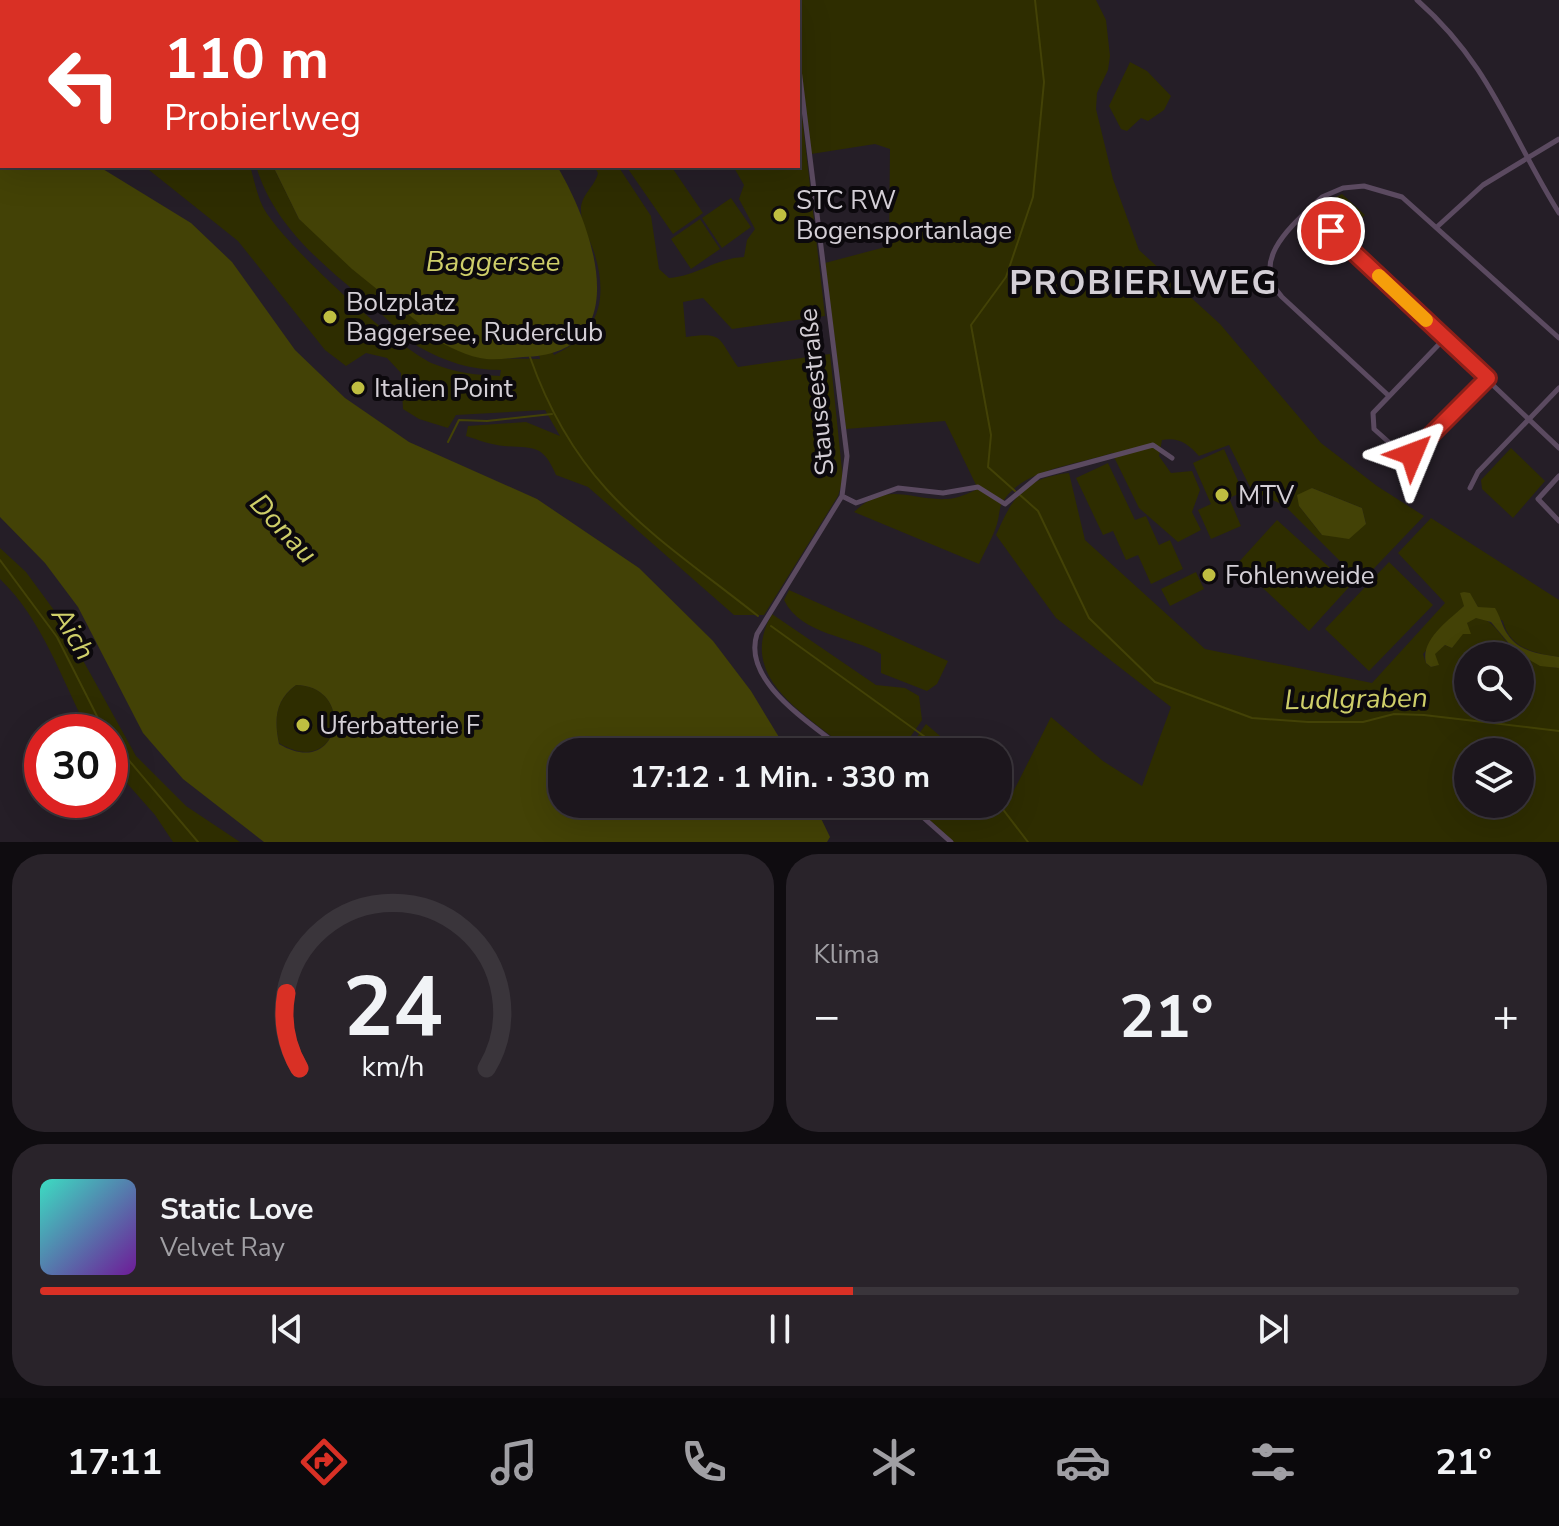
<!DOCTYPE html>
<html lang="de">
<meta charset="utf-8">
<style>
body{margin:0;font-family:"Nunito Sans",sans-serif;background:#29232a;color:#f1f3f6;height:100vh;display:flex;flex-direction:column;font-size:30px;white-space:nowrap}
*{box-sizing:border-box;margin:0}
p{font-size:26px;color:#a09fa4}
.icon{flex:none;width:44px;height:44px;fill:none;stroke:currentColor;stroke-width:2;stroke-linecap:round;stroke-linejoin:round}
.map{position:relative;height:842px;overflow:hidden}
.drawer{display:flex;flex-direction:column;gap:12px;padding:12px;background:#0f0c10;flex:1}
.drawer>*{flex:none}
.guide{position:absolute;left:0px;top:0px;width:800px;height:168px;box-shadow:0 8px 32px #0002,0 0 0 2px #3a353b;background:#d93025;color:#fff;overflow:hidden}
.tools{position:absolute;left:1454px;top:642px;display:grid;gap:16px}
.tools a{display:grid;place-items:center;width:80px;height:80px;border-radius:50%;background:#1c161d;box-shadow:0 8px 32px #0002,0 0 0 2px #3a353b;font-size:40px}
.speed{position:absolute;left:24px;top:714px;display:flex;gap:16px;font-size:40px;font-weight:700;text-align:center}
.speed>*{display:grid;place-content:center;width:104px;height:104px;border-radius:50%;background:#1c161d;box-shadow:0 8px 32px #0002,0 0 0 2px #3a353b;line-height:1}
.speed .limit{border:12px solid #d22;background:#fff;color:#111}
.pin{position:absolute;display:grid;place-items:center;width:68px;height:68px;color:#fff;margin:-34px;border:4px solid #fff;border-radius:50%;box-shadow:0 2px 8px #0007}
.me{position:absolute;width:88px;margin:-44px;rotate:46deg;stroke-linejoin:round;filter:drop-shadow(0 0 6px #0008)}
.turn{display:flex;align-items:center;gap:28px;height:168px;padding:0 32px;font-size:36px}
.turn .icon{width:104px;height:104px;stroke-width:2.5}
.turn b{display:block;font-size:56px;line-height:68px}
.big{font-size:60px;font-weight:700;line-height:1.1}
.drawer .card{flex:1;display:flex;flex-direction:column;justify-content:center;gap:12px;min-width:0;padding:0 28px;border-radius:32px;background:#29232a}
.drawer .dial{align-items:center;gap:0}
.dial svg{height:208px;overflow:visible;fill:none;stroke:#3a353b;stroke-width:7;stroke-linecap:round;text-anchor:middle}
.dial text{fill:#f1f3f6;stroke:none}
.song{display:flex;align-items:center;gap:24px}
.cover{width:96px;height:96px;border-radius:12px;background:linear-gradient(135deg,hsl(170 70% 55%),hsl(280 70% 35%))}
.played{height:8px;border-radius:4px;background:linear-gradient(90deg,#d93025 55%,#3a353b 55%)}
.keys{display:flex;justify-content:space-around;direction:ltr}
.heat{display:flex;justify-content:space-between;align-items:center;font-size:44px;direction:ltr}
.drawer .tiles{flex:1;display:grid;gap:12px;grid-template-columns:1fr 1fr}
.card:last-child{grid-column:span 2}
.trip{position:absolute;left:548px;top:738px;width:464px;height:80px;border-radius:32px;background:#1c161d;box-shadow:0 8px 32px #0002,0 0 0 2px #3a353b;font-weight:700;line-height:80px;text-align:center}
.tab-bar{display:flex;height:128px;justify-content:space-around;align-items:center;background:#0b090c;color:#a09fa4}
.tab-bar .icon{width:56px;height:56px}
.tab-bar .active{color:#d93025}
.tab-bar b{font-size:36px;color:#f1f3f6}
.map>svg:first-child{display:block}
</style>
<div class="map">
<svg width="1559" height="842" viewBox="0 0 1559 842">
<rect width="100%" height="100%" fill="#251e27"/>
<path fill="#2e2d00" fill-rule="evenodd" d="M794,0H1096L1106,20L1110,56L1108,70L1097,93L1096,109L1113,179L1139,250L1220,324L1321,443L1377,486L1424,516L1359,584L1342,563L1284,505L1252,491L1229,445L1199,456C1188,444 1179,437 1162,440L1159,456L1171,473L1192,471L1200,490L1192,512L1201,530L1178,542L1139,508L1112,453C1077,465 1019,469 1001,505C999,511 999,518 997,524C993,537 985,551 979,564L854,512C887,480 910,501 947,499C956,499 969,493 978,489L945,421L846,429L825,263L889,246L890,149L875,144L811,154L798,43V2ZM1312,488L1362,508L1366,524L1322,535L1299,506Z
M1130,62L1147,71L1171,96L1164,110L1148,121L1141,118L1127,131L1121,129L1109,106Z
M798,81L825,316L732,329L703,298L683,302L686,337C724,332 717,337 738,367L830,354L843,480L838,496L764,615H734L588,487L556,475C542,443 534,449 504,446C492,445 478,440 466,436L468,426L526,422L560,436L545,410L456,415L448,428L419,419L403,409L401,373L387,358L366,353L346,366L325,350L238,241L144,166H250C254,179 257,195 263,207C280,241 399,350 434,364C456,373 477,375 500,376L501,370C471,370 446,362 419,347C403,338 391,322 377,310C329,269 275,230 256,166H273L299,219L421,324L423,334L481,358L540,359L539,354L551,350L554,355C599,334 609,299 594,252C590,240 581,224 581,211C580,195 595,187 598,173L594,166H618L651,216L659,269L669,278C697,276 716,258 744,257L747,240L755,229L739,199L744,185L733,166H798Z
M626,166H671L703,213L673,234Z
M1342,194L1365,215L1344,235L1319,214L1320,205Z
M731,198L751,227L722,248L702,218Z
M700,219L720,249L691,269L671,239Z
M1511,448L1545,481L1513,518L1482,489L1481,480Z
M1224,449L1243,492L1229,498L1241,526L1211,539L1198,510L1211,504L1193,463Z
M1108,463L1135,520L1146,516L1159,545L1170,540L1183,569L1151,584L1138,555L1126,560L1113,531L1103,535L1076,478Z
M1069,473L1085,540L1205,649L1372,683L1445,603L1398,553L1431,518L1559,600V657C1535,654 1509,648 1503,621L1478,607L1470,594L1464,606L1423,654L1426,663L1431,667L1438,665L1434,654L1445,645L1452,648C1458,640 1463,626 1469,621C1489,607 1504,644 1517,653C1531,662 1543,666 1559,668V842H954L912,804H998V789L1009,800L1051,717L1103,761L1142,786L1171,707L1056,618L996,535C1013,496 1025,478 1069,473ZM1468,656H1520V708H1468ZM1468,752H1520V804H1468Z
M1277,520L1350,586L1309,631L1237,564Z
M0,548L26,572L59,617L136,756L186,806L240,842H173L155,815L110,764V732H89C62,681 43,620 0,579Z
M1389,562L1433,605L1369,671L1325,629Z
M1196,572L1204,589L1170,606L1161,589Z
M789,590L948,661L937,684L927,691L881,673V654C851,636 801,635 784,600Z
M772,614L876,685L905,688L919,696L922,720L900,752H851C807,714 735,679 772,614Z
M296,685C357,686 341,781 279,743C274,719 275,701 296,685Z
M926,724L959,752H906Z"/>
<path fill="#434206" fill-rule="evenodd" d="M0,69L2,166H98L191,223L232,262L295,350L345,398L409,442L537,499L639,568L713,641L751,691L788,752H562V804H814L830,837L827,842H264L183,779L143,733L78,607L45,563L0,517ZM296,685C357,686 341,781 279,744C274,720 275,700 296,685Z
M273,166H557C594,228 638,355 523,357C509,358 493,361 480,358C460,354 441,342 423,334L420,324L352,269L299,219Z
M1312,488L1362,508L1366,524L1349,539L1322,535L1299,506L1297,495Z
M1464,592L1470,593L1478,607L1495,608C1500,616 1502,625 1506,632C1518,652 1539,654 1559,657V668L1540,666L1516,652L1491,622L1476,618L1467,623L1471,634H1463L1452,648L1445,645L1435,654L1439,665L1431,667L1426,663C1420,640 1449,620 1464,606L1460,593Z"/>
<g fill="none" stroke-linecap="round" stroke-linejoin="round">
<path stroke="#434206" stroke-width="2" d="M530,357C577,491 653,533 758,616
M448,442L459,420L487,421L552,414
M1015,491L988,467L991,435L971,325L1006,277L1033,197L1044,82L1035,0
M1020,495L1038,511L1089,618L1155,682L1252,718L1308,722H1363L1394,714L1424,715L1559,731
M0,560L57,637L105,732
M771,626L946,752
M110,738L198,842
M998,803L1028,842"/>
<path stroke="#5b4a60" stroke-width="5" d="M791,0L792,2
M1417,0C1491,65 1509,133 1559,213
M660,2L671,0
M798,61L847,456L842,496L757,634C741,683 815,725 846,752
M1309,210L1559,448
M1438,226L1483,185L1559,139
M1445,338L1373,413L1374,429L1401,453L1412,454L1488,378
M1389,396L1282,297C1247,259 1296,222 1322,197L1343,188L1364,186L1402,197L1559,338
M1559,476L1538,499L1559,521
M1470,488L1478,472L1559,388
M842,496L856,503L898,488L943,493L978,487L1005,504L1039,476L1153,445L1172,458
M908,804L951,842"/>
</g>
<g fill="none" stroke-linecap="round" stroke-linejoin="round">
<g stroke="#8d1f18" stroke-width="20">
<path id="route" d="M1331,231L1488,378L1412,454"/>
</g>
<use href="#route" stroke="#d93025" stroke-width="14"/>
<path stroke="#f59e0b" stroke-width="14" d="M1379,276L1426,320"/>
</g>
<g fill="#bfbe41" stroke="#0c090d" stroke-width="3">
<circle cx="780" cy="215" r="8"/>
<circle cx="330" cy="317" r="8"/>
<circle cx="358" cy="388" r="8"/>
<circle cx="1222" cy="495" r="8"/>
<circle cx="1209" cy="575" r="8"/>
<circle cx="303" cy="725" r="8"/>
</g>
<g text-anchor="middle" stroke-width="8" stroke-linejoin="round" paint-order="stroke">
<g font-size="26" fill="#d4cfd6" stroke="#0c090d" text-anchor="start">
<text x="796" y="209">STC RW<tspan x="796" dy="30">Bogensportanlage</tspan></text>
<text x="346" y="311">Bolzplatz<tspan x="346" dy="30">Baggersee, Ruderclub</tspan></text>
<text x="374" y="397">Italien Point</text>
<text x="1238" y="504">MTV</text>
<text x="1225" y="584">Fohlenweide</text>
<text x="319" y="734">Uferbatterie F</text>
</g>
<g font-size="26" fill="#d4cfd6" stroke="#0c090d">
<text transform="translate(816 392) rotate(-96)" y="9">Stauseestraße</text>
</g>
<g font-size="28" font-style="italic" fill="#cece69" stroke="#0c090d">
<text x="493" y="271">Baggersee</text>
<text transform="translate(284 528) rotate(47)" y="10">Donau</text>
<text transform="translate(74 633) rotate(59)" y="10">Aich</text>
<text transform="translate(1356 698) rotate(-1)" y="10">Ludlgraben</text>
</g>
<g font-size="34" font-weight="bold" letter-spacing="2" fill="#d4cfd6" stroke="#0c090d">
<text x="1144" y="294">PROBIERLWEG</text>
</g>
</g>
</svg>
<div class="tools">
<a><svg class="icon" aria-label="search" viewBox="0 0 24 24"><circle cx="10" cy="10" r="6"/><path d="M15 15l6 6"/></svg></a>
<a><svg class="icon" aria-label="layers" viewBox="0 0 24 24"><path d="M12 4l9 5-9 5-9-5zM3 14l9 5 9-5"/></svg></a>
</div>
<div class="speed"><div class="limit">30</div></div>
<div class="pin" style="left:1331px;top:231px;background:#d93025"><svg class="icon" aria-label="arrive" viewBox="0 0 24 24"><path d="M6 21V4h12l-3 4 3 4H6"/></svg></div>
<svg class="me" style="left:1412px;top:454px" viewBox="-20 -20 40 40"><path d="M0-17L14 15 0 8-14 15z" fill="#d93025" stroke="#fff" stroke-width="4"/></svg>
<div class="trip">17:12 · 1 Min. · 330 m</div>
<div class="guide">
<div class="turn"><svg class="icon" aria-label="left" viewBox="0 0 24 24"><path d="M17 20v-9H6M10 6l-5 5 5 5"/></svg><div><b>110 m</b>Probierlweg</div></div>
</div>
</div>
<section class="drawer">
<div class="tiles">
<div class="card dial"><svg viewBox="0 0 100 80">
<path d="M14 69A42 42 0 1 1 86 69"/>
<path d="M14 69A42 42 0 0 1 9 40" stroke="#d93025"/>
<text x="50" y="56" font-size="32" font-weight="700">24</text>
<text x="50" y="72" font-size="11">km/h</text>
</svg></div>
<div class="card"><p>Klima</p>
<div class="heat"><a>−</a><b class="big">21°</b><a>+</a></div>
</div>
<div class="card">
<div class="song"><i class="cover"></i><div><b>Static Love</b><p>Velvet Ray</p></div></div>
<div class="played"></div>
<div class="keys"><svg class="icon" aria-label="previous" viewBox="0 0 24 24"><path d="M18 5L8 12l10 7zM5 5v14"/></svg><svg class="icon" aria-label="pause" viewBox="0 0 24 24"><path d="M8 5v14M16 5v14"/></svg><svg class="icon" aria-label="next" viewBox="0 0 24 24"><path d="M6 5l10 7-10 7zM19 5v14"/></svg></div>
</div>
</div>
</section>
<nav class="tab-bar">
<b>17:11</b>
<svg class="icon active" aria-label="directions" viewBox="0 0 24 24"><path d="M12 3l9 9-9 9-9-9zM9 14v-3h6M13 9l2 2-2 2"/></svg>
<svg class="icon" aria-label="music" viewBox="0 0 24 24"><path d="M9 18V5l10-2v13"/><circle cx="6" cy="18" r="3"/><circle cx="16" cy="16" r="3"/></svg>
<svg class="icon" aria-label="phone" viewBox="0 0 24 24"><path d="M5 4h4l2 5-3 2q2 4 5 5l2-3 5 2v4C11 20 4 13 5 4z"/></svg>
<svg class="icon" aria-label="climate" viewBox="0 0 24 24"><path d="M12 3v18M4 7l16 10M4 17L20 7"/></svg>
<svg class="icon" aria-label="car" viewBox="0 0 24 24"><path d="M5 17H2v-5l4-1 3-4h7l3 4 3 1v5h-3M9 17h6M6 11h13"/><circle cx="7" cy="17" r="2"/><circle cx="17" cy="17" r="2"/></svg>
<svg class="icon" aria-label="filters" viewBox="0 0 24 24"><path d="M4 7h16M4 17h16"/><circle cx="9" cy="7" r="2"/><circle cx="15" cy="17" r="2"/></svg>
<b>21°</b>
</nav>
